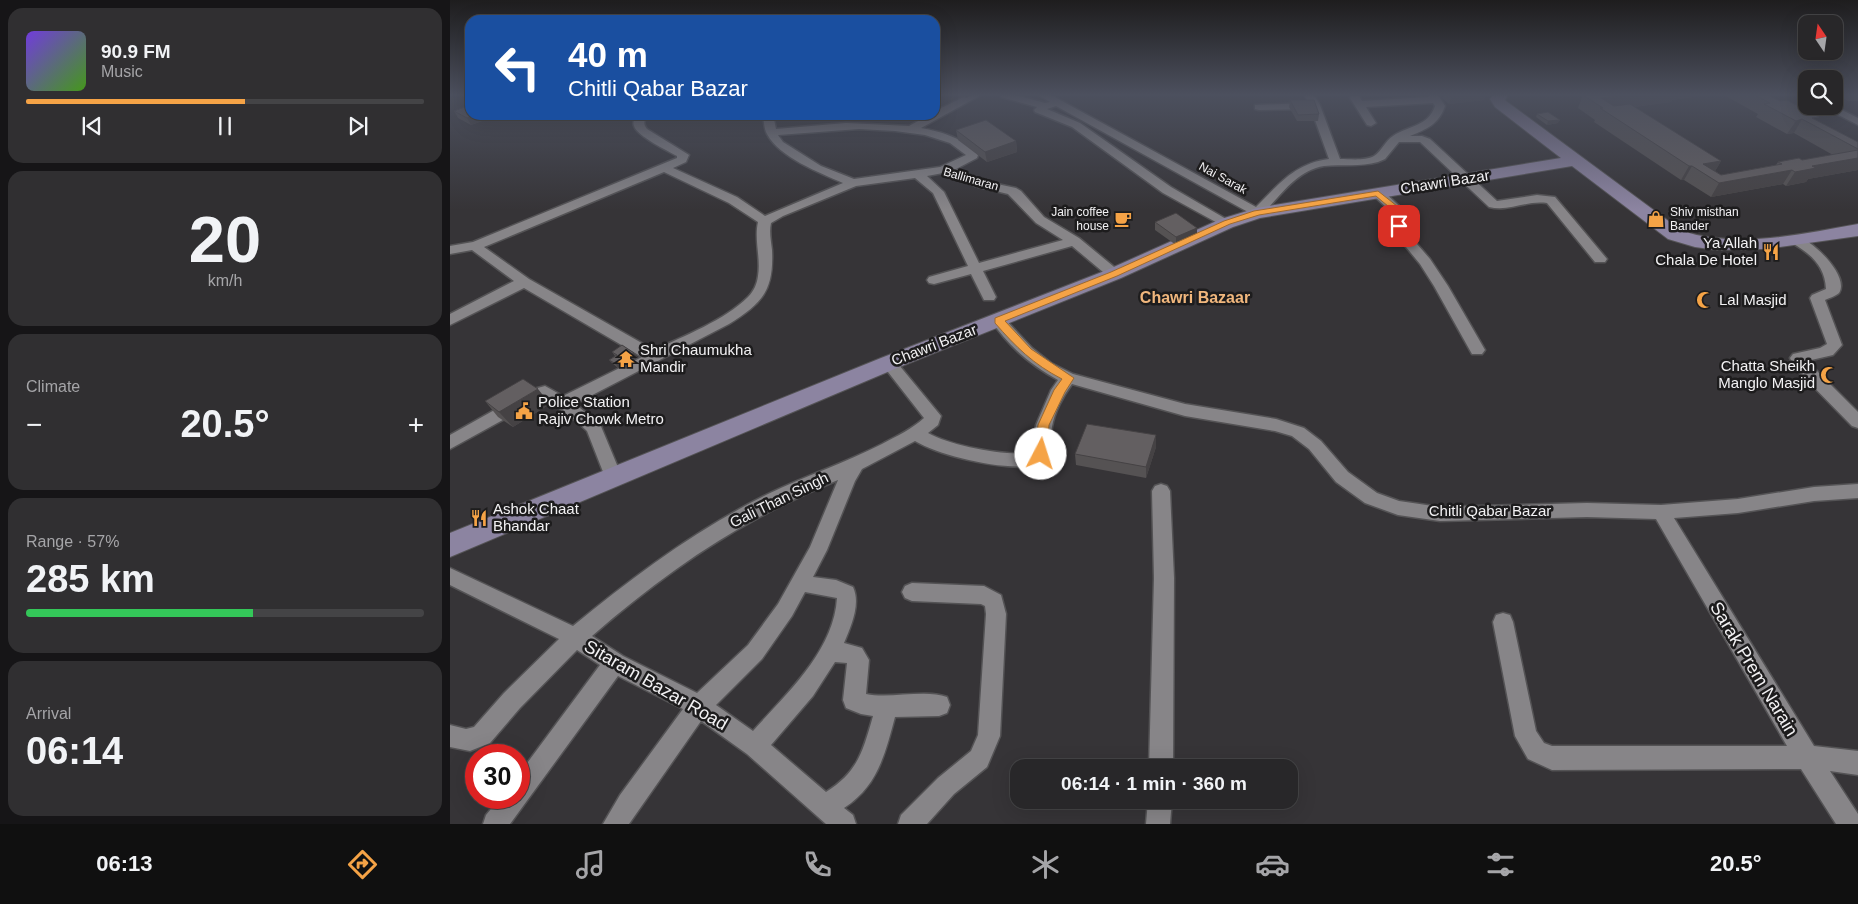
<!DOCTYPE html>
<meta charset="utf-8">
<style>
body{margin:0;font-family:Helvetica,sans-serif;background:#302f31;color:#f1f3f6;height:100vh;display:flex;flex-direction:column;font-size:19px;white-space:nowrap}
*{box-sizing:border-box;margin:0}
p{font-size:16px;color:#a5a5a8}
.icon{flex:none;width:28px;height:28px;fill:none;stroke:currentColor;stroke-width:2;stroke-linecap:round;stroke-linejoin:round}
.map{position:relative;flex:1;overflow:hidden}
.panel{display:flex;flex-direction:column;gap:8px;padding:8px;background:#161517;width:450px}
.panel>*{flex:none}
.guide{position:absolute;left:15px;top:15px;width:475px;height:105px;border-radius:15px;box-shadow:0 5px 20px #0002,0 0 0 1px #444446;background:#1a4fa0;color:#fff;overflow:hidden}
.needle{width:32px;rotate:347deg}
.buttons{position:absolute;left:1348px;top:15px;display:grid;gap:10px}
.buttons a{display:grid;place-items:center;width:45px;height:45px;border-radius:10px;background:#282729;box-shadow:0 5px 20px #0002,0 0 0 1px #444446;font-size:25px}
.speed{position:absolute;left:15px;top:744px;display:flex;gap:10px;font-size:25px;font-weight:700;text-align:center}
.speed>*{display:grid;place-content:center;width:65px;height:65px;border-radius:50%;background:#282729;box-shadow:0 5px 20px #0002,0 0 0 1px #444446;line-height:1}
.speed .limit{border:8px solid #d22;background:#fff;color:#111}
.pin{position:absolute;display:grid;place-items:center;width:42px;height:42px;color:#fff;margin:-21px;border-radius:10px;box-shadow:0 2px 8px #0006}
.me{position:absolute;width:55px;margin:-28px;rotate:5deg;stroke-linejoin:round;filter:drop-shadow(0 0 4px #0008)}
.turn{display:flex;align-items:center;gap:18px;height:105px;padding:0 20px;font-size:22px}
.turn .icon{width:65px;height:65px;stroke-width:2.5}
.turn b{display:block;font-size:35px;line-height:42px}
.big{font-size:38px;font-weight:800;line-height:1.1}
.panel .tile{flex:1;display:flex;flex-direction:column;justify-content:center;gap:8px;min-width:0;padding:0 18px;border-radius:15px;background:#302f31}
.panel .dial{align-items:center;gap:0}
.dial b{font-size:65px;line-height:1}
.song{display:flex;align-items:center;gap:15px}
.cover{width:60px;height:60px;border-radius:8px;background:linear-gradient(135deg,hsl(260 70% 55%),hsl(100 70% 35%))}
.played{height:5px;border-radius:2px;background:linear-gradient(90deg,#f5a346 55%,#444446 55%)}
.keys{display:flex;justify-content:space-around;direction:ltr}
.heat{display:flex;justify-content:space-between;align-items:center;font-size:28px;direction:ltr}
.charge{height:8px;border-radius:4px;background:linear-gradient(90deg,#34c759 57%,#444446 0)}
.trip{position:absolute;left:560px;top:759px;width:288px;height:50px;border-radius:15px;background:#282729;box-shadow:0 5px 20px #0002,0 0 0 1px #444446;font-weight:800;line-height:50px;text-align:center}
.tab-bar{display:flex;height:80px;justify-content:space-around;align-items:center;background:#101010;color:#a5a5a8}
.tab-bar .icon{width:35px;height:35px}
.tab-bar .selected{color:#f5a346}
.tab-bar b{font-size:22px;color:#f1f3f6}
main{display:flex;flex:1;min-height:0}
.map>svg:first-child{display:block}
</style>
<main>
<section class="panel">
<div class="tile">
<div class="song"><i class="cover"></i><div><b>90.9 FM</b><p>Music</p></div></div>
<div class="played"></div>
<div class="keys"><svg class="icon" aria-label="previous" viewBox="0 0 24 24"><path d="M18 5L8 12l10 7zM5 5v14"/></svg><svg class="icon" aria-label="pause" viewBox="0 0 24 24"><path d="M8 5v14M16 5v14"/></svg><svg class="icon" aria-label="next" viewBox="0 0 24 24"><path d="M6 5l10 7-10 7zM19 5v14"/></svg></div>
</div>
<div class="tile dial"><b>20</b><p>km/h</p></div>
<div class="tile"><p>Climate</p>
<div class="heat"><a>−</a><b class="big">20.5°</b><a>+</a></div>
</div>
<div class="tile"><p>Range · 57%</p><b class="big">285 km</b><div class="charge"></div></div>
<div class="tile"><p>Arrival</p><b class="big">06:14</b></div>
</section>
<div class="map">
<svg width="1408" height="824" viewBox="0 0 1408 824">
<rect width="100%" height="100%" fill="#363437"/>
<g fill="none" stroke-linecap="round" stroke-linejoin="round">
<g stroke="#545355" stroke-width="3">
<path id="street" d="M518,95H531L471,128C492,132 514,138 528,155L527,158L506,169L533,181L566,188L571,191L594,217L629,238L669,271L671,274L669,277H659L622,246L533,271L546,297L544,300H534L521,274L484,284L479,283L477,280L479,277L518,266L483,193L465,178L406,186L333,216L321,223C319,232 321,241 322,250C324,291 312,303 279,324L125,404L150,424L172,477L169,482L163,484L157,482L137,431L126,421L93,398L0,449V435L80,390L95,386L113,396L192,357L74,288L0,325V314L64,281L22,250L0,254V246L23,242L227,158V156C218,151 187,136 184,126C182,122 185,118 188,115H198C195,120 192,123 197,129L239,155L236,162L223,168L287,197L315,216L393,183C370,173 329,157 317,134C314,129 314,121 313,115H323L326,129L396,123L459,126L479,115H485V111ZM409,129L445,131L475,135L500,143L516,155L490,167L404,179L371,166L333,142L328,135ZM214,172L279,203L308,222C304,240 311,258 308,276C307,284 304,291 298,297C275,320 234,336 204,350L79,279L34,247ZM493,173L499,174L525,186L558,194L586,223L613,240L529,263L494,192L477,176Z
M550,95H565L595,103L600,102L589,95H601L806,207C828,185 845,163 879,159L861,109L809,110L805,109V105L859,103L854,95H864L870,105L890,159C900,159 915,161 924,156C932,151 935,141 943,136C959,125 978,127 985,106L983,103L916,107L926,123L921,126L917,125L900,98L901,96H909L912,101L979,97L978,95H988L995,106C989,124 977,129 960,136H972L980,139L1047,201L1087,195L1105,197L1157,259L1155,262H1145L1097,203C1077,200 1059,212 1039,207L970,142H949L935,159L928,162C910,167 892,164 874,166C847,170 829,197 811,216L807,217L606,106L597,109L630,123L721,187L783,223L781,226H773L713,193L622,127L585,112L584,110L587,107L551,97Z
M1348,95H1356V100Z
M1371,106H1384L1408,118V125Z
M928,189L932,190L960,216L962,220L954,229L980,259L998,286L1035,350L1032,354H1022L984,286L970,264L942,230L943,224L949,219L924,196L922,193L924,190Z
M1347,236C1362,240 1400,276 1389,293C1386,296 1379,298 1375,300L1392,345L1383,355L1357,361L1408,412V428L1402,426L1345,368L1340,358L1343,354L1370,348L1377,344L1360,298L1362,295L1376,289C1375,266 1361,254 1342,243L1341,240L1342,237Z
M548,315L553,317L582,348L601,363L623,374L735,404L826,419L854,428L871,441L898,472L927,493L949,501L990,507L1137,503L1211,505L1288,499L1364,487L1408,484V498L1364,501L1288,513L1224,518L1364,746L1408,751V775L1380,771L1408,814V824H1386L1351,769L1102,770L1078,759L1065,736L1043,622L1046,615L1053,613L1060,615L1063,622L1086,731L1094,743L1102,746H1337L1206,519L1137,517L990,521L948,515L915,503L886,482L859,449L842,436L825,431L735,416L622,384C613,396 604,413 602,427C600,441 603,453 592,464C562,473 492,457 465,441L412,469L405,481L377,550L363,577L386,580L403,587C411,604 401,626 394,643L412,648L419,660L416,694C440,699 475,689 497,697L500,705L497,713L489,716L445,717C435,754 428,786 394,808L403,815L406,824H376L297,754L251,721L179,824H153L170,795L233,709L168,676L60,824H33L36,815L50,798H69V774L150,665L127,650L70,708L40,743L20,751L0,747V725L16,729L24,727L54,693L109,639L0,585V568L123,626C184,576 247,529 318,494C355,476 395,463 432,444C447,436 462,429 474,418L431,363L434,359L439,358L444,359L491,416L488,425L478,433C501,446 555,456 581,453L586,425L601,390L608,380C582,366 557,345 541,320L543,317ZM388,480L360,547L328,604L298,645L247,693L173,656L142,636C218,570 294,518 388,480ZM355,592L387,598C384,651 336,694 303,731L266,705L312,659L342,616ZM385,662L397,663L393,700L396,708L411,714L423,716C413,751 408,772 376,792L321,745L363,696Z
M711,484L717,486L720,491L724,578L723,768H699L704,578L702,491L705,486Z
M462,583L534,586L551,595L556,614L550,736L537,767L504,794L477,824H448L451,815L488,778L521,751L528,735L536,614L535,606L531,604L462,601L455,598L452,592L455,586Z
M698,800H722L720,824H696Z"/>
</g>
<g stroke="#545355" stroke-width="2">
<path id="secondary" d="M1043,95H1058L1055,100L1056,101L1232,231C1289,249 1351,234 1408,224V236L1315,249L1267,250L1245,247L1218,239L1122,166L810,218L783,227L671,278L447,368L0,557V533L431,358L657,270L771,219L807,208L1111,158L1045,107L1040,99Z"/>
</g>
<use href="#street" fill="#878588" fill-rule="evenodd"/>
<use href="#secondary" fill="#8c84a1" fill-rule="evenodd"/>
</g>
<path fill="#555253" d="M506,95H522L516,98Z
M993,95H1036L1034,100L999,104L992,98Z
M1133,95H1256L1222,100L1221,102L1184,107L1271,161L1265,171L1271,175L1326,165L1328,162L1352,160L1383,155L1344,133L1337,134L1306,117L1308,114L1274,95H1318L1408,142V170L1358,179L1356,182L1336,186L1333,184L1261,197L1234,180H1231L1144,122L1145,120L1128,108Z
M1384,95H1408V101H1398L1389,96L1388,98L1384,97Z
M840,100L869,114L868,121H847L839,107Z
M4,111L43,117L21,125L8,118Z
M1087,114L1108,123L1097,125L1086,117Z
M170,115H186L187,116L178,119Z
M197,115H223L214,120Z
M506,130L566,141L567,152L537,162L508,140Z
M705,222L747,235L726,245L705,230Z
M162,352L187,357L168,368L162,363L159,360L165,356Z
M35,401L100,404L63,427L48,417Z
M706,447L696,478L626,465L625,454Z"/>
<path fill="#454244" d="M516,95H522L516,98Z
M1019,95H1036L1034,100L999,104L1001,97Z
M1181,95H1256L1222,100L1221,102L1154,111L1151,98Z
M25,115H42L43,117L21,125L17,118Z
M176,115H186L187,116L178,119Z
M212,115H223L214,120Z
M1352,119L1344,133L1337,134L1346,121Z
M1110,120L1108,123L1097,125L1098,121Z
M566,141L567,152L537,162L535,152Z
M1408,158V170L1358,179L1356,182L1336,186L1345,172L1362,166Z
M1271,161L1263,175L1253,164Z
M1239,166H1242L1234,180H1231Z
M1342,170L1333,184L1261,197L1269,183Z
M747,228V235L726,245V237Z
M184,353L187,357L168,368L166,364Z
M88,389L100,404L63,427L49,412Z
M706,435V447L696,478V467Z"/>
<path fill="#635f61" stroke="#454244" d="M998,95H1019L1001,97Z
M1133,95H1181L1151,98L1164,106L1180,104L1271,161L1253,164L1271,175L1332,164L1328,162L1349,158L1352,160L1408,150V158L1362,166L1366,168L1345,172L1342,170L1269,183L1242,166H1239L1150,108H1153Z
M1305,95H1318L1330,101L1337,100L1369,117L1362,118L1408,142V149L1352,119L1346,121L1314,104L1320,103Z
M840,100H864L869,114L848,115Z
M20,105V115H25L17,118L4,111Z
M1098,112L1110,120L1098,121L1087,114Z
M536,120L566,141L535,152L506,130Z
M726,213L747,228L726,237L705,222Z
M172,345L184,353L166,364L159,360L167,355L162,352Z
M73,379L88,389L49,412L35,401Z
M637,424L706,435L696,467L625,454Z"/>
<linearGradient id="sky" x2="0" y2="1"><stop stop-color="#1e1d1e"/><stop offset="0.45" stop-color="#4c505e"/><stop offset="1" stop-color="#4c505e" stop-opacity="0"/></linearGradient>
<rect width="1408" height="210" fill="url(#sky)"/>
<path fill="#f5a346" stroke="#9f6a2e" d="M928,191L957,214L961,220L958,224L946,227V224L952,220L951,217L926,196L809,215L780,224L667,276L555,321L581,349L624,378L615,392L599,425L597,454L591,459L586,457L585,454L588,425L604,390L612,379C583,364 566,347 545,323V318L661,272L774,221L804,211Z"/>
<defs>
<g id="cafe-bare" transform="scale(1.35)"><path d="M-5.5-4.5H6V0H3Q3 3.5 0 3.5H-2.5Q-5.5 3.5-5.5 0ZM3-3.2v2h1.7v-2ZM-6 4.5H4V6H-6Z" fill="#f5a346" stroke="#1d1c1d" stroke-width="2.5" paint-order="stroke"/></g>
<g id="shop-bare" transform="scale(1.35)"><path d="M-5-2.5h2.3a2.7 3.5 0 0 1 5.4 0H5L5.5 6h-11ZM-1.5-2.5h3a1.5 2.3 0 0 0-3 0Z" fill="#f5a346" stroke="#1d1c1d" stroke-width="2.5" paint-order="stroke"/></g>
<g id="restaurant-bare" transform="scale(1.35)"><path d="M-5-6h1v4h1v-4h1v4h1v-4h1v5L-1.5 .5V6h-2V.5L-5-1ZM5-6V6H3V1.5H1.5Q1.5-4 5-6Z" fill="#f5a346" stroke="#1d1c1d" stroke-width="2.5" paint-order="stroke"/></g>
<g id="mosque-bare" transform="scale(1.35)"><path d="M3.5-4.9A6 6 0 1 0 3.5 4.9A5 5 0 1 1 3.5-4.9Z" fill="#f5a346" stroke="#1d1c1d" stroke-width="2.5" paint-order="stroke"/></g>
<g id="temple-bare" transform="scale(1.35)"><path d="M0-6L5-2H3V0L6.5 2.5H4V6H1.5V3h-3V6H-4V2.5H-6.5L-3 0V-2H-5Z" fill="#f5a346" stroke="#1d1c1d" stroke-width="2.5" paint-order="stroke"/></g>
<g id="civic-bare" transform="scale(1.35)"><path d="M-.6-6.5H3V-4.5H.6V-3L4-1V1h2V6H-6V1h2V-1L-.6-3ZM-1.2 2.5V6h2.4V2.5Z" fill="#f5a346" stroke="#1d1c1d" stroke-width="2.5" paint-order="stroke"/></g>
</defs>
<g fill-rule="evenodd">
<use href="#cafe-bare" x="673" y="219"/>
<use href="#shop-bare" x="1206" y="219"/>
<use href="#restaurant-bare" x="1321" y="252"/>
<use href="#mosque-bare" x="1255" y="300"/>
<use href="#temple-bare" x="176" y="359"/>
<use href="#mosque-bare" x="1379" y="375"/>
<use href="#civic-bare" x="74" y="411"/>
<use href="#restaurant-bare" x="29" y="518"/>
</g>
<g text-anchor="middle" stroke-width="5" stroke-linejoin="round" paint-order="stroke">
<g font-size="12" fill="#f2f1f3" stroke="#1d1c1d">
<text transform="translate(773 178) rotate(29)" y="4">Nai Sarak</text>
<text transform="translate(521 179) rotate(16)" y="4">Ballimaran</text>
</g>
<g font-size="12" fill="#f2f1f3" stroke="#1d1c1d" text-anchor="end">
<text x="659" y="216">Jain coffee<tspan x="659" dy="14">house</tspan></text>
<text x="1220" y="216" text-anchor="start">Shiv misthan<tspan x="1220" dy="14">Bander</tspan></text>
</g>
<g font-size="15" fill="#f2f1f3" stroke="#1d1c1d">
<text transform="translate(995 182) rotate(-9)" y="5">Chawri Bazar</text>
<text transform="translate(484 345) rotate(-21)" y="5">Chawri Bazar</text>
<text transform="translate(329 500) rotate(-26)" y="5">Gali Than Singh</text>
<text x="1040" y="516">Chitli Qabar Bazar</text>
</g>
<g font-size="15" fill="#f2f1f3" stroke="#1d1c1d" text-anchor="start">
<text x="1307" y="248" text-anchor="end">Ya Allah<tspan x="1307" dy="17">Chala De Hotel</tspan></text>
<text x="1269" y="305">Lal Masjid</text>
<text x="190" y="355">Shri Chaumukha<tspan x="190" dy="17">Mandir</tspan></text>
<text x="1365" y="371" text-anchor="end">Chatta Sheikh<tspan x="1365" dy="17">Manglo Masjid</tspan></text>
<text x="88" y="407">Police Station<tspan x="88" dy="17">Rajiv Chowk Metro</tspan></text>
<text x="43" y="514">Ashok Chaat<tspan x="43" dy="17">Bhandar</tspan></text>
</g>
<g font-size="16" font-weight="bold" fill="#f1b77d" stroke="#1d1c1d">
<text x="745" y="303">Chawri Bazaar</text>
</g>
<g font-size="18" fill="#f2f1f3" stroke="#1d1c1d">
<text transform="translate(1304 669) rotate(59)" y="6">Sarak Prem Narain</text>
<text transform="translate(206 685) rotate(30)" y="6">Sitaram Bazar Road</text>
</g>
</g>
</svg>
<div class="buttons">
<a><svg class="needle" viewBox="-14 -14 28 28"><path d="M0-13l5 13h-10z" fill="#e53935"/><path d="M0 13l5-13h-10z" fill="#a5a5a8"/></svg></a>
<a><svg class="icon" aria-label="search" viewBox="0 0 24 24"><circle cx="10" cy="10" r="6"/><path d="M15 15l6 6"/></svg></a>
</div>
<div class="speed"><div class="limit">30</div></div>
<div class="pin" style="left:949px;top:226px;background:#d93025"><svg class="icon" aria-label="arrive" viewBox="0 0 24 24"><path d="M6 21V4h12l-3 4 3 4H6"/></svg></div>
<svg class="me" style="left:591px;top:454px" viewBox="-20 -20 40 40"><circle r="19" fill="#fff"/><path d="M0-13L10 11 0 6-10 11z" fill="#f5a346"/></svg>
<div class="trip">06:14 · 1 min · 360 m</div>
<div class="guide">
<div class="turn"><svg class="icon" aria-label="left" viewBox="0 0 24 24"><path d="M17 20v-9H6M10 6l-5 5 5 5"/></svg><div><b>40 m</b>Chitli Qabar Bazar</div></div>
</div>
</div>
</main>
<nav class="tab-bar">
<b>06:13</b>
<svg class="icon selected" aria-label="directions" viewBox="0 0 24 24"><path d="M12 3l9 9-9 9-9-9zM9 14v-3h6M13 9l2 2-2 2"/></svg>
<svg class="icon" aria-label="music" viewBox="0 0 24 24"><path d="M9 18V5l10-2v13"/><circle cx="6" cy="18" r="3"/><circle cx="16" cy="16" r="3"/></svg>
<svg class="icon" aria-label="phone" viewBox="0 0 24 24"><path d="M5 4h4l2 5-3 2q2 4 5 5l2-3 5 2v4C11 20 4 13 5 4z"/></svg>
<svg class="icon" aria-label="climate" viewBox="0 0 24 24"><path d="M12 3v18M4 7l16 10M4 17L20 7"/></svg>
<svg class="icon" aria-label="car" viewBox="0 0 24 24"><path d="M5 17H2v-5l4-1 3-4h7l3 4 3 1v5h-3M9 17h6M6 11h13"/><circle cx="7" cy="17" r="2"/><circle cx="17" cy="17" r="2"/></svg>
<svg class="icon" aria-label="filters" viewBox="0 0 24 24"><path d="M4 7h16M4 17h16"/><circle cx="9" cy="7" r="2"/><circle cx="15" cy="17" r="2"/></svg>
<b>20.5°</b>
</nav>
